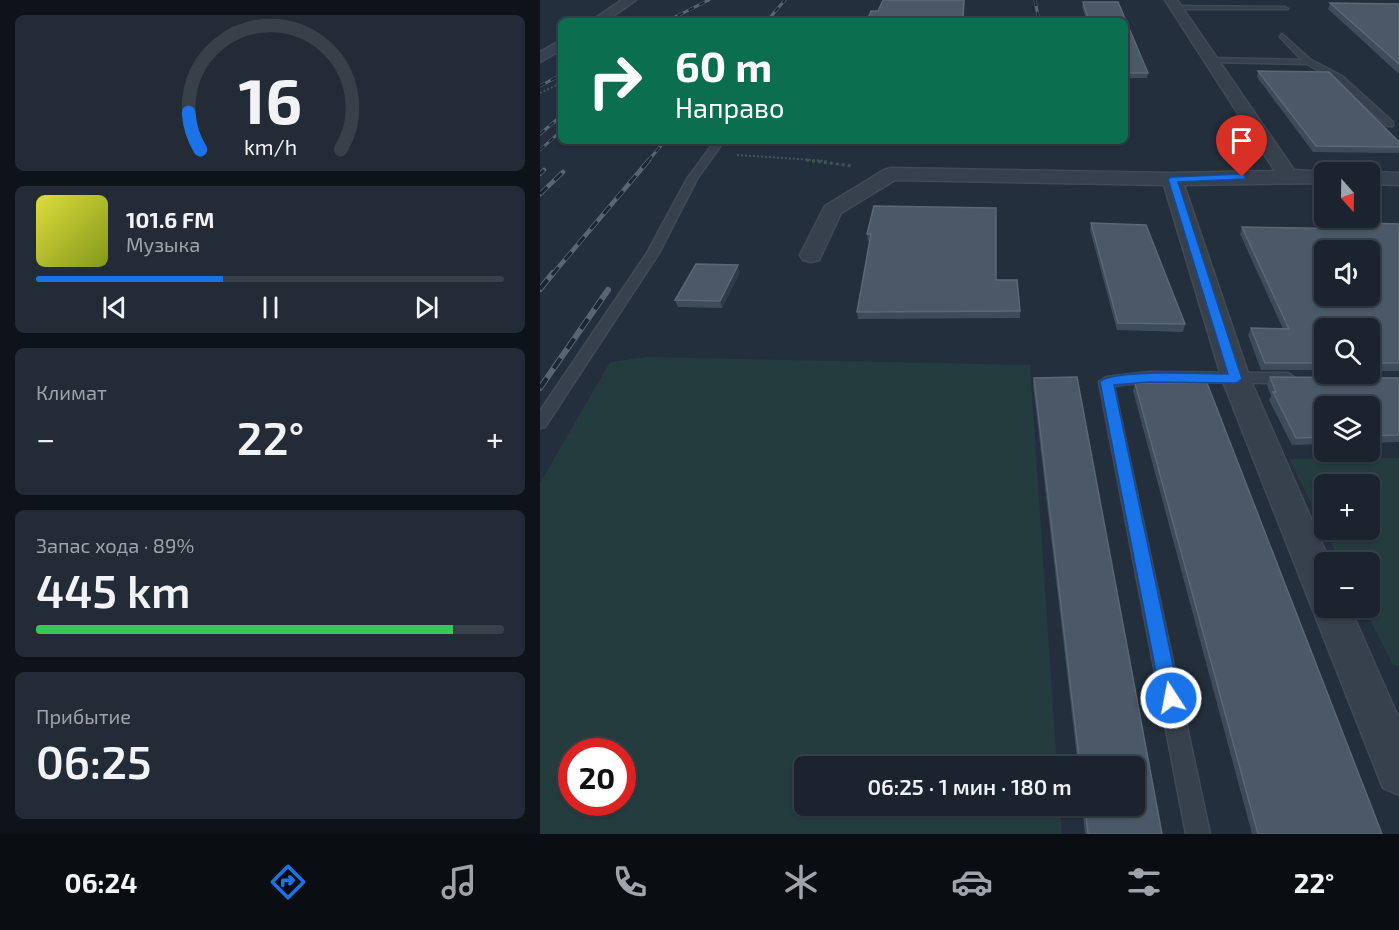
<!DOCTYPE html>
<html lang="ru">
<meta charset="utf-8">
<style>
body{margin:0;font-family:"Exo 2",sans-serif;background:#232b36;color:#f1f3f6;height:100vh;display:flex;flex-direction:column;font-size:22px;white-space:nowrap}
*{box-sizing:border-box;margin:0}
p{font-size:20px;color:#9fa4aa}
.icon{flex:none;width:33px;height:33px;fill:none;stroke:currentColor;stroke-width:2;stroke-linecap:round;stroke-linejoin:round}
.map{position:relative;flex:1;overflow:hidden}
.panel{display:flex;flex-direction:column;gap:15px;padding:15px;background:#0e1319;width:540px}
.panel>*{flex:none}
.banner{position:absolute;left:18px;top:18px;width:570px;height:126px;border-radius:9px;box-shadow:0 2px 4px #0004,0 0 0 2px #38404a;background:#0b6e4f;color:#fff;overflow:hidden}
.needle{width:39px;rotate:160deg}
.tools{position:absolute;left:774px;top:162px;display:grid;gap:12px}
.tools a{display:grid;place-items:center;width:66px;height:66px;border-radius:9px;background:#1a232e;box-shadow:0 2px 4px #0004,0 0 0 2px #38404a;font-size:30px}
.speed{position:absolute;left:18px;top:738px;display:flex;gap:12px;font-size:30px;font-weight:700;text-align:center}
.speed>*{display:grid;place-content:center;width:78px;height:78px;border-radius:50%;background:#1a232e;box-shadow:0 2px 4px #0004,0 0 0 2px #38404a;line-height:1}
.speed .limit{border:9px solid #d22;background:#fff;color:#111}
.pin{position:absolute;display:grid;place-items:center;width:51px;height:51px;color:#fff;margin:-62px -26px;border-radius:50% 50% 50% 0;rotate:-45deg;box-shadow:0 0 6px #0007}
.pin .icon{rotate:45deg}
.me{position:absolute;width:66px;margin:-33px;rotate:349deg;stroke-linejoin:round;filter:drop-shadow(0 0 4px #0008)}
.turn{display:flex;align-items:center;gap:21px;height:126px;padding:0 18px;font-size:27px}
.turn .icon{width:78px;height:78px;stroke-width:2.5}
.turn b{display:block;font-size:42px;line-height:51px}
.big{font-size:45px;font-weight:600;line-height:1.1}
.panel .card{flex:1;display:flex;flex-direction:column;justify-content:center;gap:9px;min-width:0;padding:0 21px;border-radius:9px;background:#232b36}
.panel .dial{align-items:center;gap:0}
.dial svg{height:156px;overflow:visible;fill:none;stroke:#38404a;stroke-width:7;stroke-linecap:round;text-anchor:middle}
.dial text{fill:#f1f3f6;stroke:none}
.song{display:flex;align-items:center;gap:18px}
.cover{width:72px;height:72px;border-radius:9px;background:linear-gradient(135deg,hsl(60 70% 55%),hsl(70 70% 35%))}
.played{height:6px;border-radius:3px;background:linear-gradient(90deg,#1a73e8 40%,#38404a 40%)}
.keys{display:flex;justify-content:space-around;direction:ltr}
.heat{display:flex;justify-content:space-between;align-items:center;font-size:33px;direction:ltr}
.charge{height:9px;border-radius:4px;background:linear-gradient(90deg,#34c759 89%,#38404a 0)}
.trip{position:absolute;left:254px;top:756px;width:351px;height:60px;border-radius:9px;background:#1a232e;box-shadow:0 2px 4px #0004,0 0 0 2px #38404a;font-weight:600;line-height:60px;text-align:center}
.dock{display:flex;height:96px;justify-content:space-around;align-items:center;background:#0a0e12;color:#9fa4aa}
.dock .icon{width:42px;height:42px}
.dock .selected{color:#1a73e8}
.dock b{font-size:27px;color:#f1f3f6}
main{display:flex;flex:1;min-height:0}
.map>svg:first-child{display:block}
</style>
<main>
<section class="panel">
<div class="card dial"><svg viewBox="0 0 100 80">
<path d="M14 69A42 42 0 1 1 86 69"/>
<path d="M14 69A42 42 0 0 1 8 50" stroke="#1a73e8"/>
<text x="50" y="56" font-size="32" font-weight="700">16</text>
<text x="50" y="72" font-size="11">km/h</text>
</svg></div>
<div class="card">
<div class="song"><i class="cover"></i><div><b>101.6 FM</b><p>Музыка</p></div></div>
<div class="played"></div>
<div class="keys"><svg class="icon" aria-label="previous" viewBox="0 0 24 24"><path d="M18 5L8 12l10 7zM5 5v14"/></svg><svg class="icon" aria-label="pause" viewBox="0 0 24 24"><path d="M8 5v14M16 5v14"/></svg><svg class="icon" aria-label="next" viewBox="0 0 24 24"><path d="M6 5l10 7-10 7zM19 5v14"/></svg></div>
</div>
<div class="card"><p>Климат</p>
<div class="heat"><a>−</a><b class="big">22°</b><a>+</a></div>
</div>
<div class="card"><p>Запас хода · 89%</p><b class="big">445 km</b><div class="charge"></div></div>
<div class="card"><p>Прибытие</p><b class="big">06:25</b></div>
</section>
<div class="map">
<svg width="859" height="834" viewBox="0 0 859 834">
<rect width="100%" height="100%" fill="#232f3d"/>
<path fill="#253c3e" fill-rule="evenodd" d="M108,357L490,365L517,766H264V806H520L522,834H0V483L70,362ZM32,752H82V802H32Z
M859,458V666L853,665L824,608H830V562H801L785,530H830V484H784V529L749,459Z"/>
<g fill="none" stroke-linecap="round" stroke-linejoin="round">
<g stroke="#404a56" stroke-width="3">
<path id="lane" d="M636,6L745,7L748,9H634Z
M742,34L771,60L802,76L853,122V126H847L796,80L767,64L671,62L667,60L671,58L762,60L740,37Z
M175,141H184L157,179L119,253L5,427L0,428V411L107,253L147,179Z
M608,372L748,373L755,378L748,383L608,382L574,386L670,834H646L559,382L566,377Z"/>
</g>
<g stroke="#404a56" stroke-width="3">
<path id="street" d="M82,0H96L66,21H51Z
M625,0H637L754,170L789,172H784V183L644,185L710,379L790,562H784V608H810L859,719V795L843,788L682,379L624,185L355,180L301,213L279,260L271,262L263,260L260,255L285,206L344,170L351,168L632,173L735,171Z
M21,40V50L0,62V52Z
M829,172H830L859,173V185L830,184Z"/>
</g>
<path stroke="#3e5556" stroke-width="2" stroke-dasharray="2 2" stroke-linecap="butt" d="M0,93L21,83
M197,155L288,161"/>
<path stroke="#3e5556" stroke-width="3" stroke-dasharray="3 3" stroke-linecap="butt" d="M266,160L312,166"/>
<use href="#lane" fill="#37414d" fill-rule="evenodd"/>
<use href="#street" fill="#37414d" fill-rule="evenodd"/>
<g stroke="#596574" stroke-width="3">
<path id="rail-far2" d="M495,0L499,21
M127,21L169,0
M227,21L245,0
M0,86L21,75
M0,134L21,116
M0,150L21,131
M108,161L125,141"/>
</g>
<g stroke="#596574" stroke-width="4.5">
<path id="rail-far1" d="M0,174L4,170
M0,194L23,172
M12,275L109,160"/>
</g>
<g stroke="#596574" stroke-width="6">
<path id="rail" d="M0,289L13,273
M0,388L68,290"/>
</g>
<use href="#rail-far2" stroke="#1c2632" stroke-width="2" stroke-dasharray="6" stroke-linecap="butt"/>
<use href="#rail-far1" stroke="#1c2632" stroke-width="3" stroke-dasharray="10" stroke-linecap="butt"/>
<use href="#rail" stroke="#1c2632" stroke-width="4" stroke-dasharray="12" stroke-linecap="butt"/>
</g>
<path fill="#3e4b5b" d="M425,0L423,21H327L338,11Z
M543,2H578L608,73L607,78H585V21H547L542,7Z
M790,3L859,4V74L788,9Z
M718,71L859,142V153L773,152L717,77Z
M334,206L456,280L480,311V318L318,319L317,312L330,241H328L327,234Z
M551,223L645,324L643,332L577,330L550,230Z
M826,223L859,224V371H830V328H784V370H721L708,335L711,328L743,329L700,234L702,227L823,229Z
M200,272L182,308L138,307L135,300Z
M730,377L859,378V442L830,443V406H784V444L752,445L729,400L731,396L727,385Z
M494,378L622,834H545L542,806H594V766H538L493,385Z
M595,383L842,834H712L593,391Z"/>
<path fill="#2e3b4a" d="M198,265L200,272L182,308L180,301Z"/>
<path fill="#4a5867" stroke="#5b6776" stroke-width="1.5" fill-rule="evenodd" d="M343,0H424L423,18H371L370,21H327L331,11H338Z
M543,2H578L608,73H585V21H549Z
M790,3L859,4V64Z
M718,71L789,72L859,142V147L776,146Z
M334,206L456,208V280H477L480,311L317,312L331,234H327Z
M551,223L606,225L645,324L578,323Z
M826,223L859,224V363H830V328H784V363H725L711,328L749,329L702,227L831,229ZM784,250H830V296H784Z
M156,264L198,265L180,301L135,300Z
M537,377L622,834H548L545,806H594V766H540L494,378Z
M730,377L859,378V435L830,436V406H784V437L756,438L733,392H736Z
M595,383H667L842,834H718Z"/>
<path fill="#1a73e8" stroke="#114b97" stroke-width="1.5" d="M702,174L705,175V179L638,182L702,379L696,383L608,382L574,385L640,698L638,705L631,708L624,705L621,698L560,382C571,369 667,374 688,374L628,179L632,177Z"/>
</svg>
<div class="tools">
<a><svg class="needle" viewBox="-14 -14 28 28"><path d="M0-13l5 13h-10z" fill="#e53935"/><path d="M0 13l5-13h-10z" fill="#9fa4aa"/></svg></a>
<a><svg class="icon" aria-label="sound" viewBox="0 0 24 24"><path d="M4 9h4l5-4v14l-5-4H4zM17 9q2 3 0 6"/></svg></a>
<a><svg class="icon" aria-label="search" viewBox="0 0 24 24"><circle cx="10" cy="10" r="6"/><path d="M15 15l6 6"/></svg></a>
<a><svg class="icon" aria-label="layers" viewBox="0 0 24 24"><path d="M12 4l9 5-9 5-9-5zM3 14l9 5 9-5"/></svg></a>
<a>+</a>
<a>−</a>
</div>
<div class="speed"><div class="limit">20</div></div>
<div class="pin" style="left:702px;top:177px;background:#d93025"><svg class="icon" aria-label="arrive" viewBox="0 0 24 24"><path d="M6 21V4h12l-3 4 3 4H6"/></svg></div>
<svg class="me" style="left:631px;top:698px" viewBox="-20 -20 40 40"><circle r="17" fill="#1a73e8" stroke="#fff" stroke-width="3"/><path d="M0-11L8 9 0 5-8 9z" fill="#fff"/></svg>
<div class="trip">06:25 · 1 мин · 180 m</div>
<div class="banner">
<div class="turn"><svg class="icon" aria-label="right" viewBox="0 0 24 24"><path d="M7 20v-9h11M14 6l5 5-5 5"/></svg><div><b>60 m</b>Направо</div></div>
</div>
</div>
</main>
<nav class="dock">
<b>06:24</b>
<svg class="icon selected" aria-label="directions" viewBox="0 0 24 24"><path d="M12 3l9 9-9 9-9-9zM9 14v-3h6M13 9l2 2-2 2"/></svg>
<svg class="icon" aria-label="music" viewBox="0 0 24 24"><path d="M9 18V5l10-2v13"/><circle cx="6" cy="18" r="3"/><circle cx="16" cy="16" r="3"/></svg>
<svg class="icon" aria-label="phone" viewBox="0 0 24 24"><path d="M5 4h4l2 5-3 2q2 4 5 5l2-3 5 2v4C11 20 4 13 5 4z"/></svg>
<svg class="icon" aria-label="climate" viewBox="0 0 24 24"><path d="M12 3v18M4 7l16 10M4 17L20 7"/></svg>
<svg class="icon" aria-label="car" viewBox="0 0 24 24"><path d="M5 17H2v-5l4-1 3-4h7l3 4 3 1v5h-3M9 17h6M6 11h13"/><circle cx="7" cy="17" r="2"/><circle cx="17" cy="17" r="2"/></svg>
<svg class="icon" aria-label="filters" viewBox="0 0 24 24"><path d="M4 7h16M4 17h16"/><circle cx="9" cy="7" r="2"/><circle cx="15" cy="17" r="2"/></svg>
<b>22°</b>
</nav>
